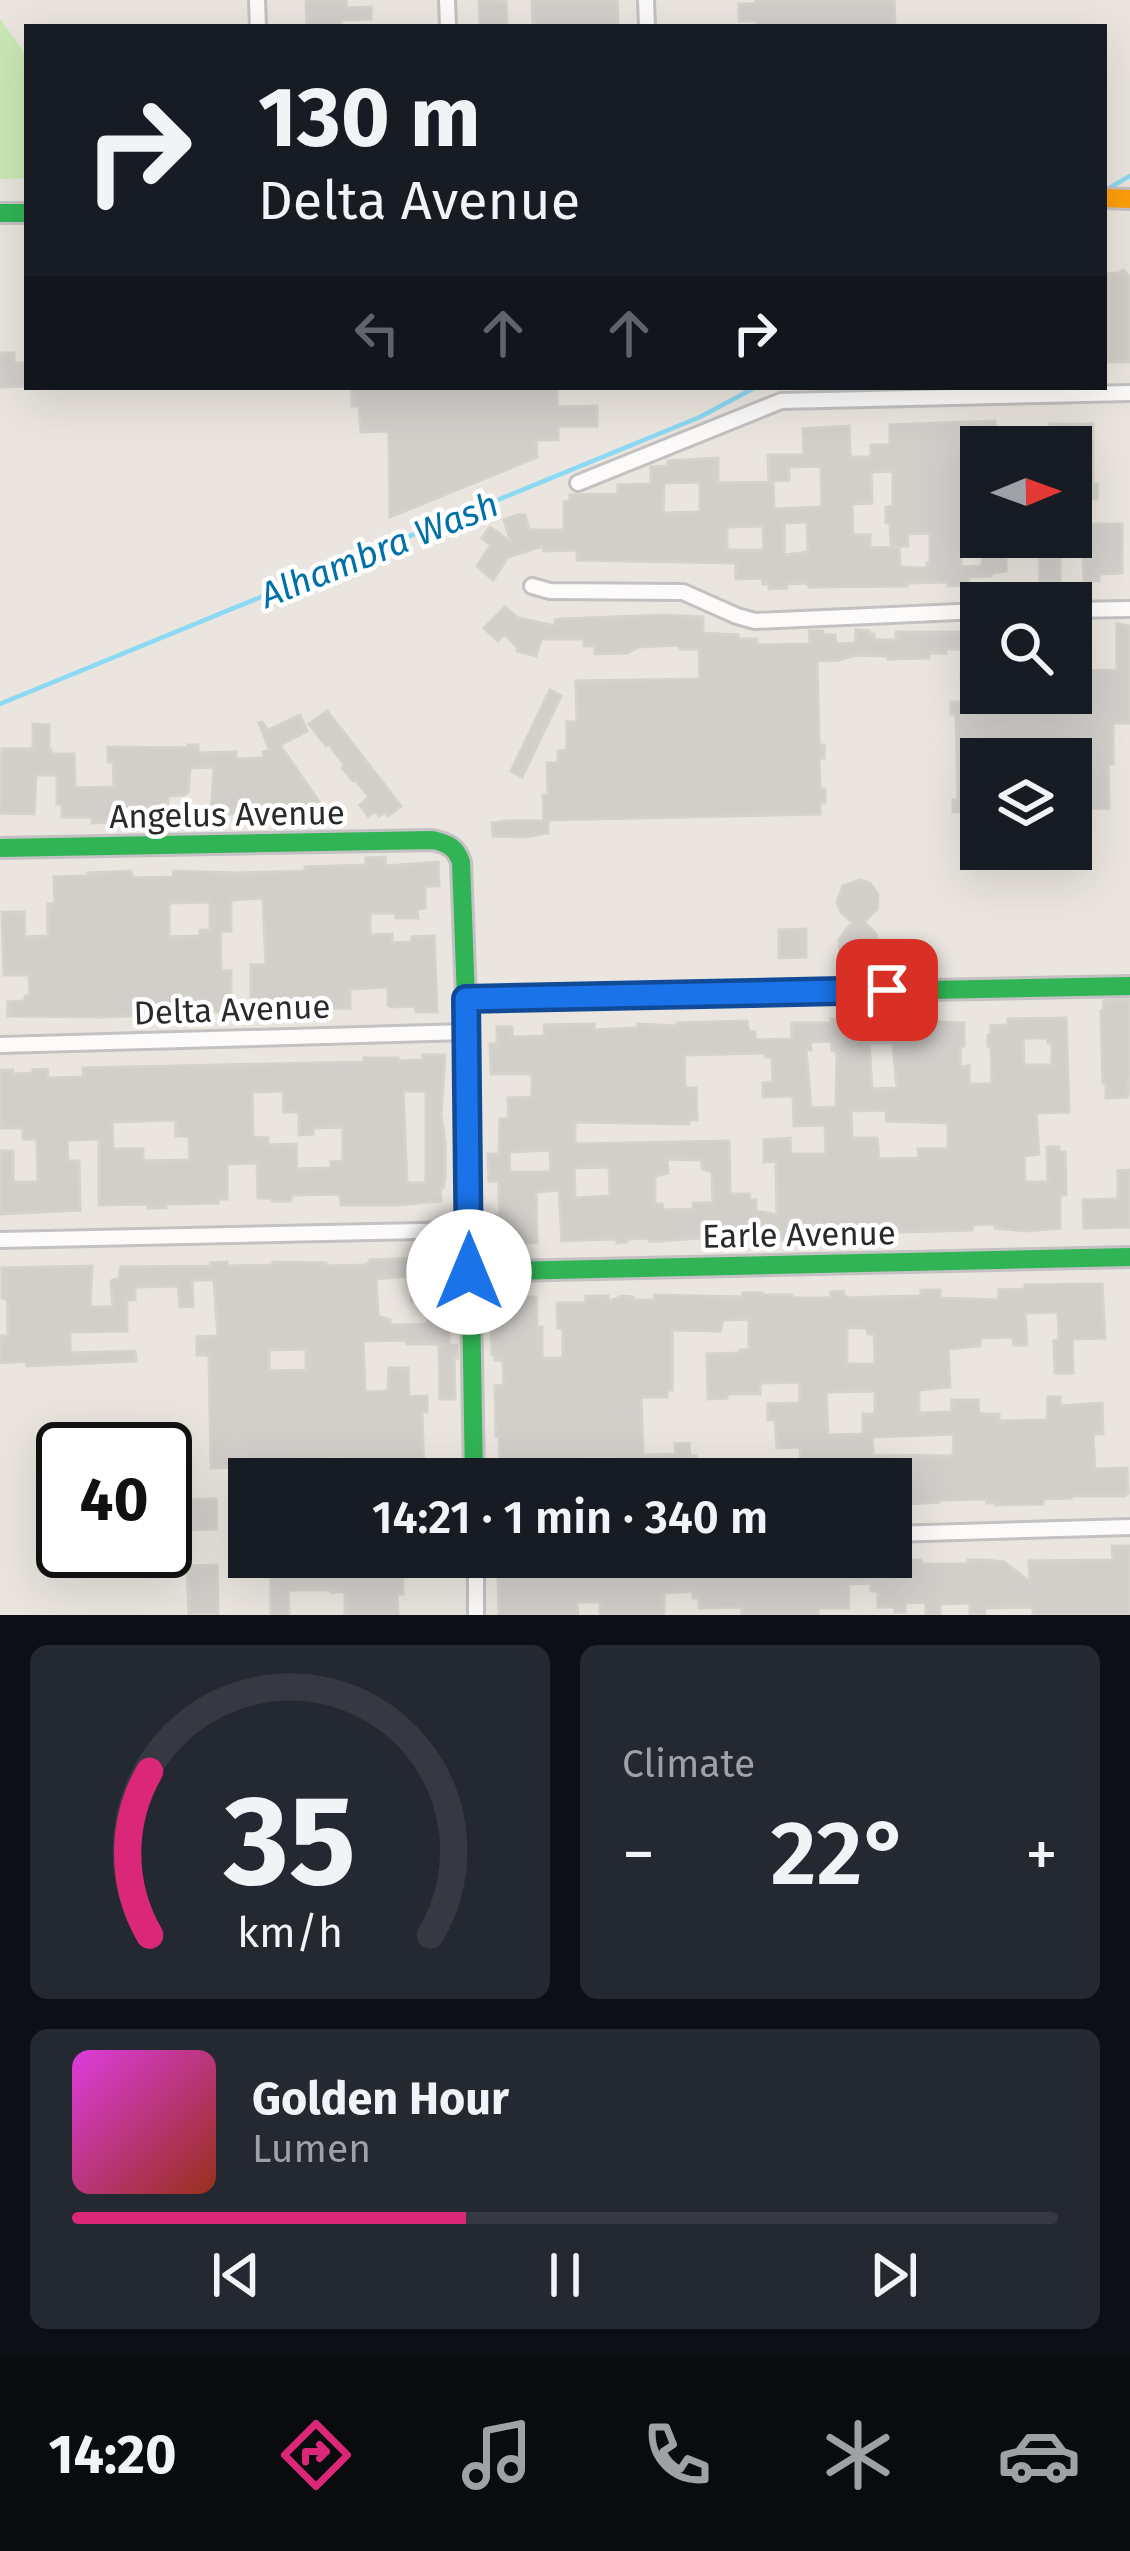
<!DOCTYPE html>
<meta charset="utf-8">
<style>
body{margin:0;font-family:"Fira Sans",sans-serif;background:#242831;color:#f1f3f6;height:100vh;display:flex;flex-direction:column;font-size:45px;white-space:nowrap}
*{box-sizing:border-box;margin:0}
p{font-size:39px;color:#9ea1a6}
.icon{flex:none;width:66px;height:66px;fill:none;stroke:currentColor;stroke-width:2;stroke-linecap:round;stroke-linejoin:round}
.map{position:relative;height:1615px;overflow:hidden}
.drawer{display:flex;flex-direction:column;gap:30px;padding:30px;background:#0d0f14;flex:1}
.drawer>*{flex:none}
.banner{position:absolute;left:24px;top:24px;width:1083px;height:366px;border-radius:0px;box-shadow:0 12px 48px #0002;background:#171b24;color:#f1f3f6;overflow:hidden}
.needle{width:78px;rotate:89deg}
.tools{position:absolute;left:960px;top:426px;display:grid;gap:24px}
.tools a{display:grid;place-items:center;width:132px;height:132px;border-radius:0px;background:#171b24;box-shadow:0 12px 48px #0002;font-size:60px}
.speed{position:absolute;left:36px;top:1422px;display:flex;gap:24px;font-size:60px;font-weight:700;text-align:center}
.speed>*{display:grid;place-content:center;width:156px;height:156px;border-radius:50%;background:#171b24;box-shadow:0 12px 48px #0002;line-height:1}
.speed .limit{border:6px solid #111;border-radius:18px;background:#fff;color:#111}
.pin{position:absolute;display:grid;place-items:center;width:102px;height:102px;color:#fff;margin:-51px;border-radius:24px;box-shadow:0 6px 18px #0006}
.me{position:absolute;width:132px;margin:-66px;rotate:0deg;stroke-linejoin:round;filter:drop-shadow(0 0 9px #0008)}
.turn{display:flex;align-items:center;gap:42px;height:252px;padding:0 36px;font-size:54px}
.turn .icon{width:156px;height:156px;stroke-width:2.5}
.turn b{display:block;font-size:84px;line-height:102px}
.lanes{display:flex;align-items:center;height:114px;padding:0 36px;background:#0003;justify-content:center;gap:60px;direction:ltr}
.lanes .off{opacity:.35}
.big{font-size:90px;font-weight:600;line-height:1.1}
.drawer .widget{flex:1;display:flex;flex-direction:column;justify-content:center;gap:18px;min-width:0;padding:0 42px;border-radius:18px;background:#242831}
.drawer .dial{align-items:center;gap:0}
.dial svg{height:312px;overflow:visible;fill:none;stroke:#363941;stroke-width:7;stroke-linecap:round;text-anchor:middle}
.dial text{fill:#f1f3f6;stroke:none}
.song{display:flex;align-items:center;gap:36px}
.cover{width:144px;height:144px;border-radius:18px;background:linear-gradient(135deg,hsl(300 70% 55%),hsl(10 70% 35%))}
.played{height:12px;border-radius:6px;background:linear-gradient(90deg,#db2777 40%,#363941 40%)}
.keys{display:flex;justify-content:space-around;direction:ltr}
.heat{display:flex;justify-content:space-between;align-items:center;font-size:66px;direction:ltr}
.drawer .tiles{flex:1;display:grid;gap:30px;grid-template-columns:1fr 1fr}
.widget:last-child{grid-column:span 2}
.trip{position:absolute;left:228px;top:1458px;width:684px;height:120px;border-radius:0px;background:#171b24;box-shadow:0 12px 48px #0002;font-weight:600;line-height:120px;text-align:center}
.tab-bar{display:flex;height:192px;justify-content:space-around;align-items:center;background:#090b0e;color:#9ea1a6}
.tab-bar .icon{width:84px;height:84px}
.tab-bar .active{color:#db2777}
.tab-bar b{font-size:54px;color:#f1f3f6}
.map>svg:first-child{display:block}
</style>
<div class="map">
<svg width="1130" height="1615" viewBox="0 0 1130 1615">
<rect width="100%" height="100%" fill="#eae5df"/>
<path fill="#cae8b4" d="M0,19L27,56V178L0,179Z"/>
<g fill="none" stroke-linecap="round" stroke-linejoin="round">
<path stroke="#8bd9f3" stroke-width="4.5" d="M1104,191L1130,176
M0,704L700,417L756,387"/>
</g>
<path fill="#d2cfcb" stroke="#d5d1cb" stroke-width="3" fill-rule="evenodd" d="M306,0H346V8L371,7V19L341,20V27H307Z
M479,0L506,2L507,27H480Z
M532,0H617L618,27L533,25Z
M756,0H894L895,27H756V21H739V4H756Z
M1123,270L1130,277V362H1104V274L1119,273Z
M0,353H14V363H23L27,386L0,387Z
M352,387H557V407L597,406V426H558V440H536L537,457L390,517L389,431L361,432L359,406H352Z
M995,421L996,430H1029V436H1051L1050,424H1093V484H1097V499H1076V484H1079V458H1075V448L1007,447V443L981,444V472H974V504H981V517H971V531H961V567L982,566L983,545L998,544V548H1006V571L993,573L991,576L969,577V585L948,586V582L907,583V586L809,587L808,583L786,584L787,588L769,589V583L763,584L762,578L736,579V563L577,560V550L544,551L543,546L508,557L493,580L477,566L491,545L482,538L490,527L511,542L504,520L517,515H525L529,530H564V502L570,501V495L618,494V485L651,484V467L668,466V461L718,458V483L773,482L774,509L822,507L821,466L789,467V480L769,481L768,455H804L803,429L849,426L850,457H871V445H890V425ZM893,471V506L886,507V523H890L891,546H908L907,534L930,533V563H927V568L900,567L899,547L870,548V535H853L852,504L872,503L871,472ZM700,482V512L663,513L664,483ZM807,522L808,552L784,555V523ZM763,526L764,550H727V527Z
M1085,524H1122V573L1099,574V581H1084L1083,556L1060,557V581L1040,582V537H1074L1077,528H1085Z
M505,607L518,618L555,626V620L562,619L664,615L703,617V633L738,635V639H757V645L810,644L809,631H823V635H835L836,644L856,643V630L869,631V634H874V640H896V632H981V649H945L946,653H929V658L888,659V656L855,655L839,660L817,661L819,745H824V758H819L820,789H825V802H820V814L544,820L543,795H548L547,763H558V751L567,750V722H577L576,681L700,679L699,649H680V645L638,647L627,653L595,654V646H584V639H541L536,656L517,651L518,648L505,634L498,641L484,628Z
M1117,624L1130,626V723H1113V764H1108L1109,808L1071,809V759H981V811L953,812V800H958L956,714H951V702H962L961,673H981V701L1071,699V671L1117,670Z
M550,690L561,696L522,777L511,771Z
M327,711L401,806L388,816L385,812L379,816L375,811L368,816L360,805L369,797L355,779L353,781L342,768L345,766L329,744L326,746L309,724Z
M300,715L307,731L280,745L326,812L310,824L306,818L275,819V815H262V812L211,815L214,767L190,768L188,792L184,795L168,796L167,820L92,823V817H62V804H57V775H36L34,814L0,813L2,749H33V724L49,725V750H51V754H74L75,788L114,787L113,762H108V747L188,748V745H198V753L236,752V759L264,758L263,752L270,751L259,723L262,722L268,730Z
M508,821H548V833L524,837L493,836L492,823Z
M385,857L386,866L438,862L439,886H425V908L417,909L418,918H396V913H370V935L392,934V943L412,942V937L434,936L437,1012H416V1008L412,1006L391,1007L388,1005V987L350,989V1008L251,1011V965H266L263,898L231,900V931H220L221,971H231V1011L105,1017L8,1016V1002L24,1001L26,996H30L29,975H4L2,912H24L25,937L48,936V904H55L54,877L88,876V873L112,872L131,871L132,878L173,877L174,871L236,873L305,871V867L366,865V858ZM210,902V930H200V936L169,937V903Z
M860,880L870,883L878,895L877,909L864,922L876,934L879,944L875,958L860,966L849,964L840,954L839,940L852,922L841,912L837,902L843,886Z
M806,929V957L779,958V930Z
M1106,1000H1130L1128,1097L1106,1098V1083H1103L1101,1011H1104L1103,1002Z
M912,1018V1021L964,1023V1046H960V1067L969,1066V1084H992L991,1046H988V1035L991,1034V1026L1008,1025V1019L1066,1018L1069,1112L1036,1113L1039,1154L1024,1156L1025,1182H1048L1047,1147H1059V1152H1065L1066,1195H1060V1228L1025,1231L995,1228V1224L972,1225V1230L901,1232L871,1235L872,1238H859V1234H813V1239L768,1240H741V1231L699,1232V1238L660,1241H649V1238L627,1239V1242L617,1243V1239H611L562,1241L559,1190L536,1192L537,1243L492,1241L491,1215H500L499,1192V1181H489L488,1154H499L500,1119H509L508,1098L532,1097V1074H491L490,1044H497V1027H512V1037L545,1036L544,1025L594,1024V1030L638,1028V1024L677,1026V1023L747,1021L749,1032H755V1040L792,1039V1023H831V1019ZM1023,1038H1048V1043H1052V1065H1024ZM832,1041V1050L837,1052L836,1107L811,1108L806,1050H811L810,1042ZM869,1043H893L897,1088L872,1089ZM765,1053V1057H772L773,1082L763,1083V1097L793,1096L794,1126L825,1125L826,1154H791L790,1138L764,1140V1162L776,1161L777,1215L756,1211V1200H750L749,1194H730L729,1141L575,1144V1122L689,1124L690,1120H697L696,1088H685L684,1055ZM886,1110L887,1121L948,1123V1149H918L919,1158L879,1159L877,1138H852L851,1111ZM550,1150L551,1172H510L509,1152ZM667,1159L702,1160V1169L712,1172L713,1203H693L694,1209L663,1210L662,1204H655V1176L668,1173ZM609,1167L610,1196L575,1198L574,1168Z
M423,1055H445L441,1114L445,1143V1178L443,1188H440L441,1201L396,1205H341L340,1194L291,1195V1201H272V1198H258L257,1163L227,1164V1199H218V1203L166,1204V1208H148V1204L99,1205V1139L67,1140L68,1161H79L80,1210L0,1214V1151H13V1182H38L37,1139H23V1128H0V1070H13V1074L33,1073V1070L47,1069L48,1078L83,1077V1068L364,1062V1058H398V1061L423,1060ZM283,1091L284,1112H299V1135L313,1134V1128L343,1127V1161L331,1162V1168L297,1169L296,1144L268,1145V1138L253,1137L252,1092ZM403,1091H426V1183H407ZM176,1120V1136H189L190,1160L143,1161V1149H113L112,1122Z
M1130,1170V1227L1084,1228L1083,1200L1118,1199V1171Z
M426,1246H437V1264H449V1282H440L439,1307H449V1344H407V1340L363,1341L365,1392L388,1391L389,1368H408L409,1397L427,1396V1412H422L424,1479H373V1464H348V1457L324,1458V1465H305V1459L237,1460V1467L211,1468L209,1355H197V1337L218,1336L214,1280H192L193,1306L180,1307L178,1286L135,1287V1300H127V1331L70,1332V1353L135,1351L136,1361L27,1366L26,1361L0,1363V1336H8V1303L6,1298H2V1268L92,1266L90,1307H113L111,1281L119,1278L121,1267L211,1266V1263L227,1262V1266L273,1265V1262L326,1263V1266L365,1265L370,1263V1260L426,1258ZM411,1276L412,1301L428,1302V1324L390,1325V1320L378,1316L376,1279ZM306,1349V1370L269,1371V1350Z
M1102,1284L1105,1338L1072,1339L1073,1373H1055L1054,1341L1059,1340L1058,1312L1025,1313L1027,1345H1014L1013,1337L980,1338V1346L948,1349L950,1387L919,1390V1413L952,1412V1400H978L979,1414H999V1421L1047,1420L1048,1397H1060V1406L1102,1403L1103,1434H1093L1095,1469L1127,1468L1128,1493L1125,1496H1070L1071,1498L1043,1499V1504L995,1505V1502L987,1503V1499L939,1500V1502L908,1504V1501L901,1500L900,1473L852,1474V1479H802L800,1447L777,1448L775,1419L768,1420V1404L800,1403V1382L760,1383V1394H727V1398L708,1399L707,1354L740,1353V1350H749V1319L723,1320L720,1331L672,1330V1390H667V1397H641L643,1455L676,1454L675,1444L689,1443L690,1456H696L697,1462H703V1466L722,1465L723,1479H709V1476L616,1479L615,1458H580L581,1479H497L496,1463H500L499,1436H496L495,1386L504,1385L503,1360H495V1353L492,1354L491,1297H536L537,1327H542V1358H563V1328H558L557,1303H586V1296H608V1302L622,1296L633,1297V1300H655V1295L743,1297V1293H762V1295H792V1298H831V1292L843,1291L844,1296L850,1298L876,1297L921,1296V1290H940V1298L999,1300V1290L1025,1289V1285ZM847,1328H867L868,1334H874L875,1364H847ZM875,1391V1414H863V1434L828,1435L826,1392ZM954,1434L953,1456L873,1455L872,1437Z
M457,1345L458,1358H454L455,1399H440L439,1346Z
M216,1499V1529L167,1530V1500Z
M1112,1546H1130V1615H1033V1607L984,1608L985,1615H970V1603L940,1604V1615H926V1602L905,1603V1612H895V1607H878V1591H871V1583L848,1584L849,1608H818V1615H742V1607L699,1608V1598H693V1591L664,1593V1615H600V1602H577L578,1615H499L498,1572L577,1568V1571L621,1570V1568L644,1567L645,1575L687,1573V1566H701V1569H743V1565L905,1566V1561L921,1560L922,1564H968V1560H984L1004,1562L1030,1582L1029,1561L1113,1560Z
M308,1557H381V1561L402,1560L403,1594H397L398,1615H345V1592H331V1590H288L289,1615H271V1561L308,1560Z
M217,1565L218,1615H189L187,1566Z"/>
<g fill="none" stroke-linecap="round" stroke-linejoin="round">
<g stroke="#c3c1c1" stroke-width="20">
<path id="street" d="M257,0L258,27
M447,0L448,27
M646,0L647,27
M578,483L781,401L1130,393
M532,586L550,591L683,592L737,616L755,621L981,611
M1071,610L1130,609
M0,1045L467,1032
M0,1240L469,1230
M891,1534L1130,1527
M476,1557V1615"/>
</g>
<g stroke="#c3c1c1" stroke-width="24">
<path id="fast" d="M0,213H27
M0,848L432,840C447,843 456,847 461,862L466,999L474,1479
M466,999L1130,986
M469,1272L1130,1257"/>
</g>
<g stroke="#c3c1c1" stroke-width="24">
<path id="slow" d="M1104,198L1130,199"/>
</g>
<use href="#street" stroke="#fcfbfa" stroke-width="14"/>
<use href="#fast" stroke="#30b455" stroke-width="18"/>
<use href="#slow" stroke="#ff9f0a" stroke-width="18"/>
</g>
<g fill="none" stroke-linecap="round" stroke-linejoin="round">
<g stroke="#114b97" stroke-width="30">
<path id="route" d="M469,1272L466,999L887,990"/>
</g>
<use href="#route" stroke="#1a73e8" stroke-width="21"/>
</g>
<g text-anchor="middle" stroke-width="9" stroke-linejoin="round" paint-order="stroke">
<g font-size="33" fill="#2a2a2a" stroke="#fff">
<text transform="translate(227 814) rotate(-1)" y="12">Angelus Avenue</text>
<text transform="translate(232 1009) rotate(-2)" y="12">Delta Avenue</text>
<text transform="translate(799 1234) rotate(-1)" y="12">Earle Avenue</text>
</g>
<g font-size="36" font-style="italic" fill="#0070a9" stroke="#fff">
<text transform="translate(379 549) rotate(-22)" y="13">Alhambra Wash</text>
</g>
</g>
</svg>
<div class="tools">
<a><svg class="needle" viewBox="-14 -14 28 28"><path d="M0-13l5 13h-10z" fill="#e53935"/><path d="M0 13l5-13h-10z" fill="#9ea1a6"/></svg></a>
<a><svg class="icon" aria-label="search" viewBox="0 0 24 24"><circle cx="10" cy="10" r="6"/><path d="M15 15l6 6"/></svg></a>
<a><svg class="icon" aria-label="layers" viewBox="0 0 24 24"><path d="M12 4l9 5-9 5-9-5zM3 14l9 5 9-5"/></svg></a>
</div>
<div class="speed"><div class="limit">40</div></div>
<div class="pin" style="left:887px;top:990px;background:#d93025"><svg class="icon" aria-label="arrive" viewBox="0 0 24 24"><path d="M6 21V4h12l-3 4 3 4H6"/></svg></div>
<svg class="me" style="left:469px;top:1272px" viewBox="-20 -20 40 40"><circle r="19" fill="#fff"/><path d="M0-13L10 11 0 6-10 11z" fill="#1a73e8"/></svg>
<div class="trip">14:21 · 1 min · 340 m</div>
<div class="banner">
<div class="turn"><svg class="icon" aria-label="right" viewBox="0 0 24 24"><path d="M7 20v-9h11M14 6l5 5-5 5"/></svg><div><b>130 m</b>Delta Avenue</div></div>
<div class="lanes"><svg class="icon off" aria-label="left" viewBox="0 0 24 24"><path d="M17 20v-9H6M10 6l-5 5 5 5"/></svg><svg class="icon off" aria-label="ahead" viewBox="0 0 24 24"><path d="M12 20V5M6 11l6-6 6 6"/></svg><svg class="icon off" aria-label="ahead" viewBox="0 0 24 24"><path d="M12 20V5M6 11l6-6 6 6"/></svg><svg class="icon" aria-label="right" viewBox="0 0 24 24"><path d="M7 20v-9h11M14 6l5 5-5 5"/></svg></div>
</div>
</div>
<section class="drawer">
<div class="tiles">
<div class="widget dial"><svg viewBox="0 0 100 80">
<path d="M14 69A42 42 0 1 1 86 69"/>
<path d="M14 69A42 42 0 0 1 14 27" stroke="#db2777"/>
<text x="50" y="56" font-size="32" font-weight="700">35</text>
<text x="50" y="72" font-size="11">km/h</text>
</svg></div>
<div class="widget"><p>Climate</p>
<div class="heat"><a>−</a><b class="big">22°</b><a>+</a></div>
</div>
<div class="widget">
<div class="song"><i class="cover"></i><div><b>Golden Hour</b><p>Lumen</p></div></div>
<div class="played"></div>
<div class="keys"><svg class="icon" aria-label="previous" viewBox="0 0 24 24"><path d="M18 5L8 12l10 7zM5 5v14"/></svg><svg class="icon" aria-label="pause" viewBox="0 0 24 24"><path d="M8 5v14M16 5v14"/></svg><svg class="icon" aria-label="next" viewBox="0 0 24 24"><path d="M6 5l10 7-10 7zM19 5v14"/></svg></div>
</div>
</div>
</section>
<nav class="tab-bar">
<b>14:20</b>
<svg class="icon active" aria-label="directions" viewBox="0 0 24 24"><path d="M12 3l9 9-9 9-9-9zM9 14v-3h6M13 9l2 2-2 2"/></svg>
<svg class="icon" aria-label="music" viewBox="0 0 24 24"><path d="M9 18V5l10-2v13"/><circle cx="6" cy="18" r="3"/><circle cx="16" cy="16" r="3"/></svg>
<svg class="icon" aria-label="phone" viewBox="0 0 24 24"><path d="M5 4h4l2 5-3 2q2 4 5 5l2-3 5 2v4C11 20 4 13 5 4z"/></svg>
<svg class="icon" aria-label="climate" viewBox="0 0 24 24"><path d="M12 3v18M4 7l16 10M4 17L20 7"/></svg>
<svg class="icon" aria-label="car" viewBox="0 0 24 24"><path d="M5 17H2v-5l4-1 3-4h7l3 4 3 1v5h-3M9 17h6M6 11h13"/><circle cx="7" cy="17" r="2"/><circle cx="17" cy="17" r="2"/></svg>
</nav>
